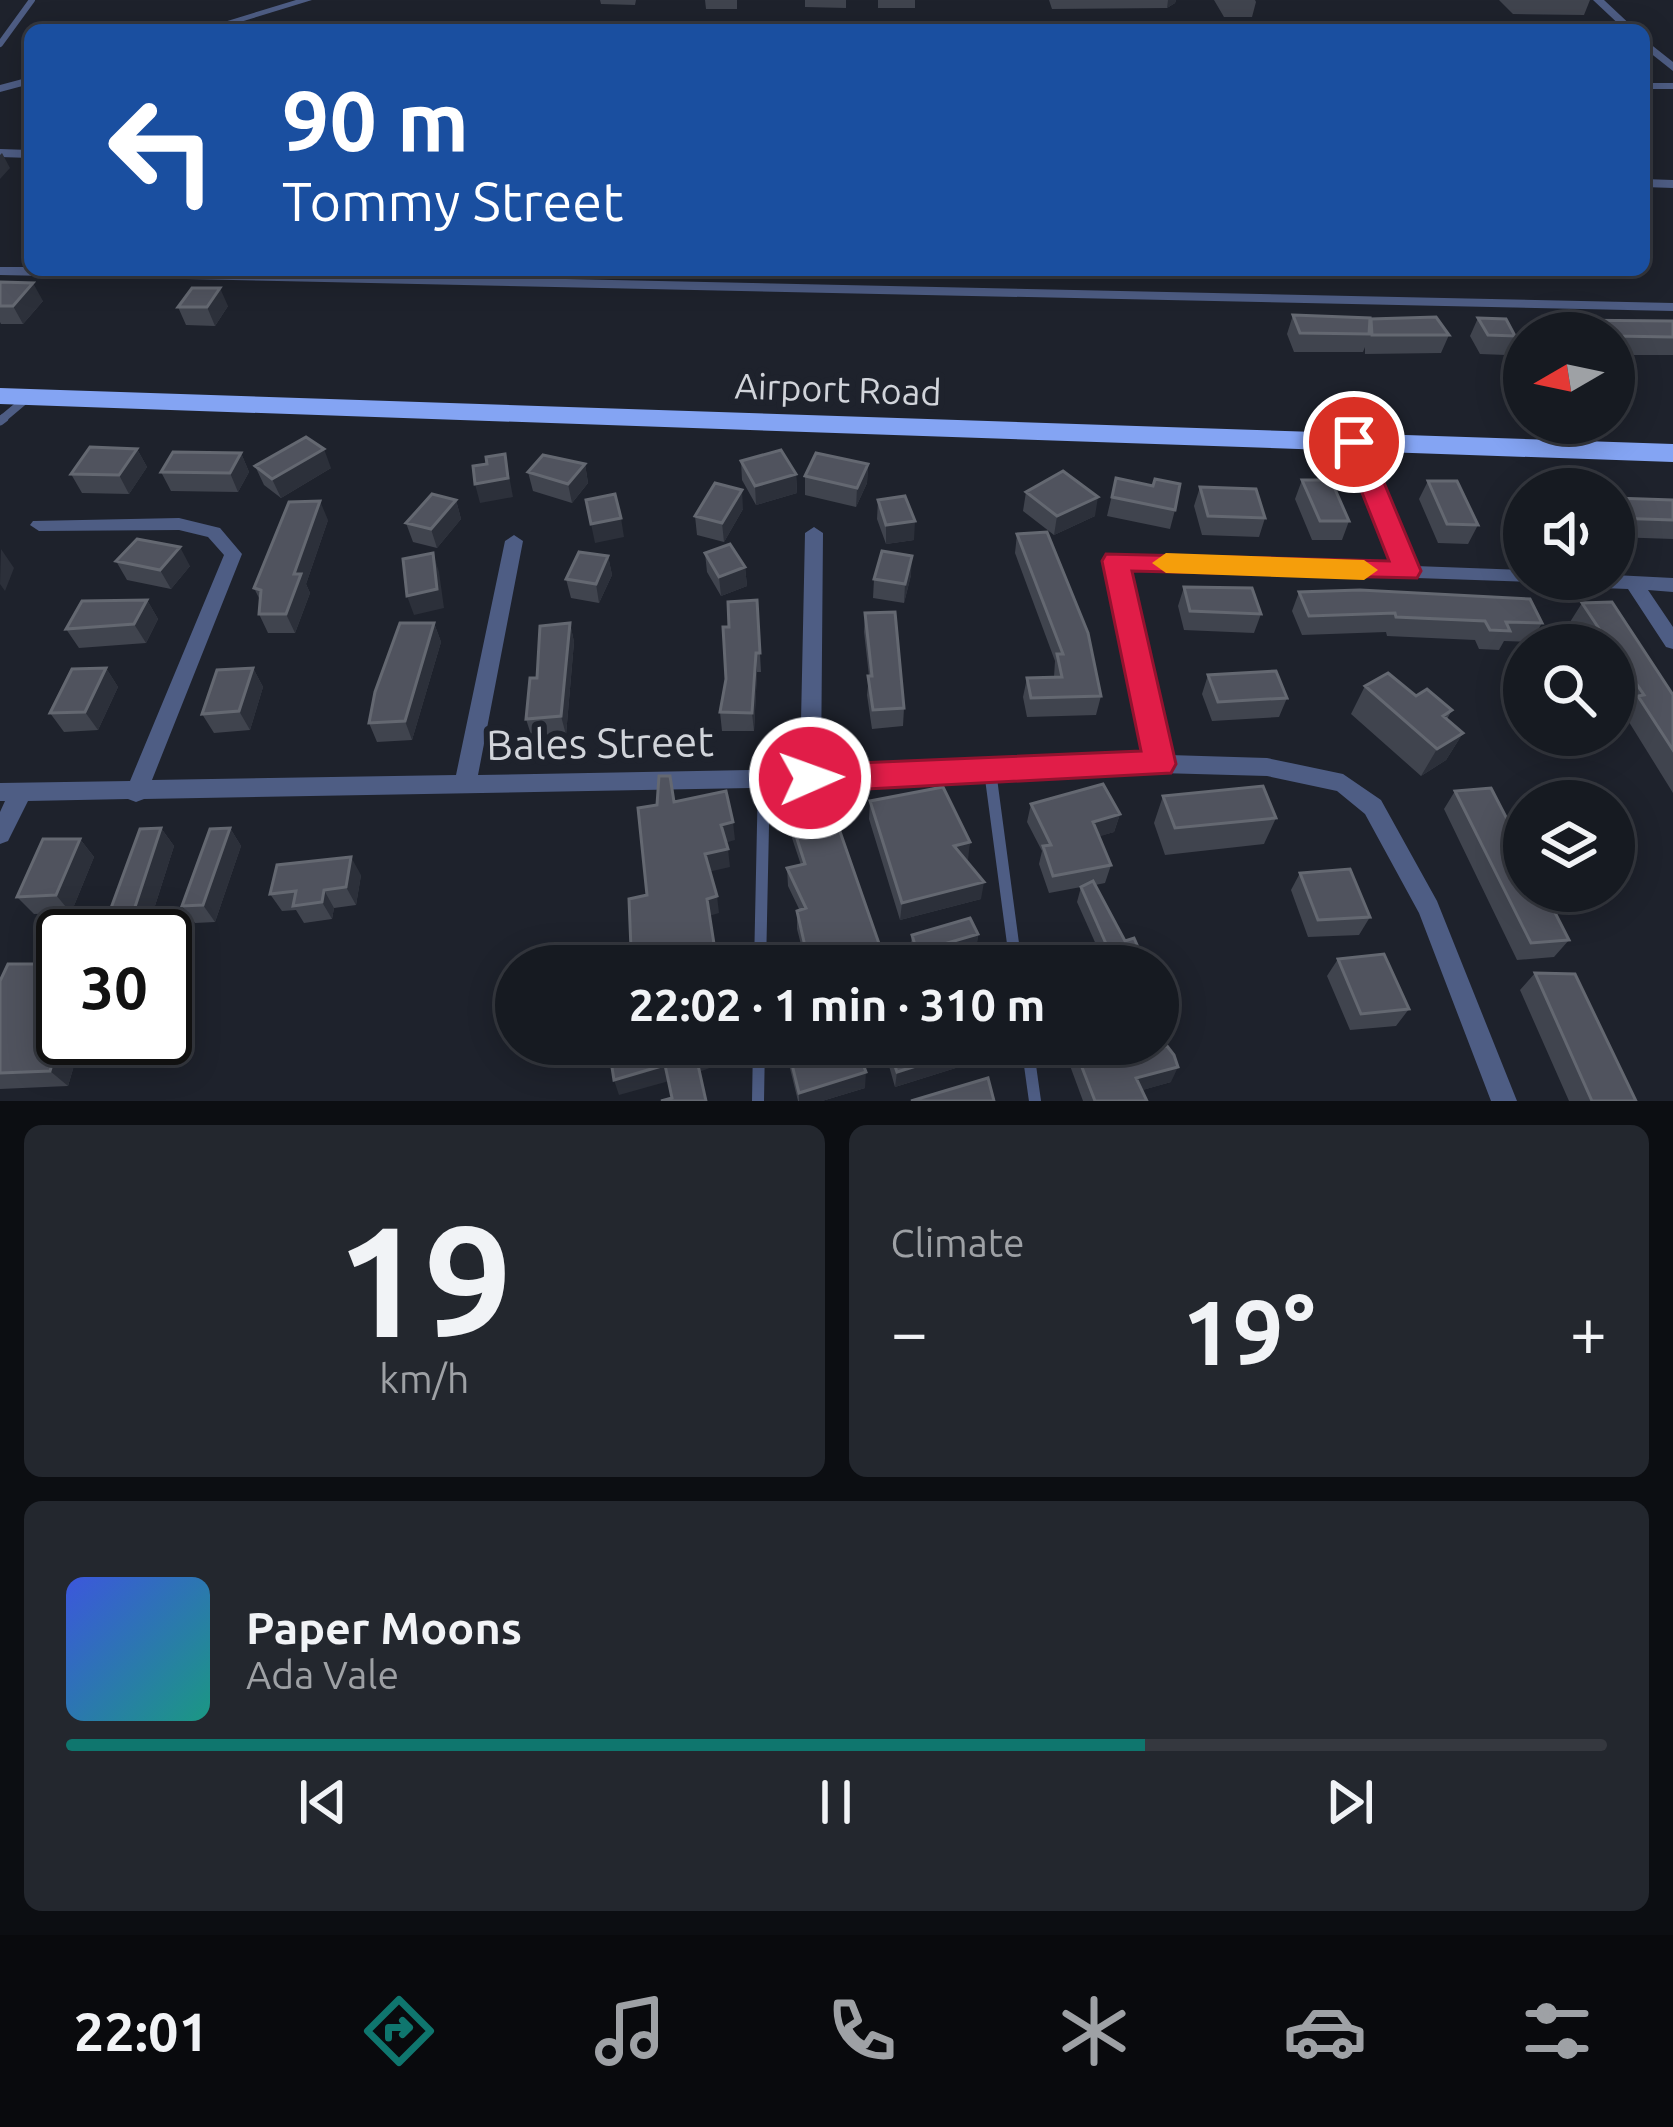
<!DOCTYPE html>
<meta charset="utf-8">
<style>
body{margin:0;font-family:Ubuntu,sans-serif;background:#23272e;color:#f1f3f6;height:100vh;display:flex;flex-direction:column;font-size:45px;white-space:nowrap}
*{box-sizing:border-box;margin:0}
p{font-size:39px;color:#9ea1a5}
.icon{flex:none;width:66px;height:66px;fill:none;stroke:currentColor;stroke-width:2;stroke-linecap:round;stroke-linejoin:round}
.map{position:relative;height:1101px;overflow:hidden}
.sheet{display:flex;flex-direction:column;gap:24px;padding:24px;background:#0c0e12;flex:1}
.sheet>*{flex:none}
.banner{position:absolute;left:24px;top:24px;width:1626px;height:252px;border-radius:18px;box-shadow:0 6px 30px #0003,0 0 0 3px #35383f;background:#1a4fa0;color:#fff;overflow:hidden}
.needle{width:78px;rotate:261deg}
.controls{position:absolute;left:1503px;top:312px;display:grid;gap:24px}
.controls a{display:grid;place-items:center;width:132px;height:132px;border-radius:50%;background:#161a21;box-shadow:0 6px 30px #0003,0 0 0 3px #35383f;font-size:60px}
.speed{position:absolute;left:36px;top:909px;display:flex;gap:24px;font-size:60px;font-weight:700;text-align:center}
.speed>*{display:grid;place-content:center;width:156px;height:156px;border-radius:50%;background:#161a21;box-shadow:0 6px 30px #0003,0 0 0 3px #35383f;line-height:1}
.speed .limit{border:6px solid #111;border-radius:18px;background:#fff;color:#111}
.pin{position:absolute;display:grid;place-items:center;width:102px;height:102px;color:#fff;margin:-51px;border:6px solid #fff;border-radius:50%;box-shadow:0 3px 12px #0007}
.me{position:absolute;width:132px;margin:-66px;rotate:88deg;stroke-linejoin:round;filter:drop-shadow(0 0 9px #0008)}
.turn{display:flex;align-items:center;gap:42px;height:252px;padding:0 60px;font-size:54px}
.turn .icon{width:156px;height:156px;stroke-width:2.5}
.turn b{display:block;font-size:84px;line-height:102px}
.big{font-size:90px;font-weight:600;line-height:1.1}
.sheet .card{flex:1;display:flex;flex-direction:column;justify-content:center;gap:18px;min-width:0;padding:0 42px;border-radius:18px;background:#23272e}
.sheet .dial{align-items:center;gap:0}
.dial b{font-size:156px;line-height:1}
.song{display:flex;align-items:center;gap:36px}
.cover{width:144px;height:144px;border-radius:18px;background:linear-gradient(135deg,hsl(230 70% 55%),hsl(170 70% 35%))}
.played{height:12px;border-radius:6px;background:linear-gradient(90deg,#0f766e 70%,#35383f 70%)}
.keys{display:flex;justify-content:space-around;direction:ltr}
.heat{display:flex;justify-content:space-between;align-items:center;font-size:66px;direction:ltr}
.sheet .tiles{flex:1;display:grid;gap:24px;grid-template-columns:1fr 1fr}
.card:last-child{grid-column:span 2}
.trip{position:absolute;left:495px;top:945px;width:684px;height:120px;border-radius:60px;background:#161a21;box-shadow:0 6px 30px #0003,0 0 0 3px #35383f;font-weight:600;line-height:120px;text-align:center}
.tab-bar{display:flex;height:192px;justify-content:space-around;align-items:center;background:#090a0d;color:#9ea1a5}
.tab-bar .icon{width:84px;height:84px}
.tab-bar .active{color:#0f766e}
.tab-bar b{font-size:54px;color:#f1f3f6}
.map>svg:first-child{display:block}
</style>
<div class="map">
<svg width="1673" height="1101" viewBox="0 0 1673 1101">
<rect width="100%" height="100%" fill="#1e222c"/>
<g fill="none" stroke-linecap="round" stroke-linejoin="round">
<path stroke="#4e5d84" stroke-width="6" d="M0,44L32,0"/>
<path stroke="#4e5d84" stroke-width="8" d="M0,421L25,400"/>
<path stroke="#4e5d84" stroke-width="9" d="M0,421L4,418"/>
<path stroke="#4e5d84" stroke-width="12" d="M990,771L1016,966
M760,966L764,779
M1027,1044L1035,1101
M758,1101L759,1044"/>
<path fill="#4e5d84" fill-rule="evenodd" d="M296,0H312L214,30H198Z
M1593,0H1604L1636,30H1625Z
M1644,39L1673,62V71L1644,48Z
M30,77V84L0,92V85Z
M1644,83H1673V89H1644Z
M0,149L30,150V158L0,157Z
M1644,179L1673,180V188L1644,187Z
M0,267H30V270H148L1673,303V311L0,275Z
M1355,437L1363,442L1415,566L1524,570V579H1532L1531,582L1126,568L1169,755L1267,758L1343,774L1381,800L1437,901L1517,1101H1491L1419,913L1365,814L1337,791L1267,776L1160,773L810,787L144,799L136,802L128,799L28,801L8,841L0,844V812L5,801H0V783L130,781L224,555L208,537L179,530L39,531L30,525L33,521L179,518L220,528L242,554L152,780L456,775L505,541L514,535L523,541L478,775L800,769L805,533L814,527L823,533L821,769L1148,756L1106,561L1109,556L1397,565L1347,442Z
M1614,575L1673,578V592L1648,590L1673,627V649L1666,647L1628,589L1551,586L1542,579H1614Z"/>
<path fill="#84a4f3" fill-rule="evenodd" d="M0,388L1673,444V462L0,404Z"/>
</g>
<path fill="#40444e" d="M600,0H636L635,5L601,4Z
M705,0H737V9H706Z
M805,0H846V8L805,7Z
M878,0H915V8H878Z
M1049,0H1176L1175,3L1167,8L1052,9Z
M1214,0H1255L1256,2L1252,17H1224Z
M1499,0H1590L1584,15L1513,14Z
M869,270H899V272H869Z
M0,282L43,301L23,324H1L0,322Z
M228,306L215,326L186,325L178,307Z
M1293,315L1449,335L1441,353L1365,354V347L1363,352H1294L1287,334Z
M1478,318L1515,336L1506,355L1480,354L1470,336Z
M1561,320L1673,321V355H1614V333H1554Z
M137,449L147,467L129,494L82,493L71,474Z
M241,453L249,472L238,492L171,491L161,472Z
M741,461L796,474L797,493L756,505L742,480Z
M585,464L588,483L572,503L533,491L528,472Z
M868,464L867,483L856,507L805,495V476Z
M255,466L331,468L281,498L264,485Z
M1116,478L1153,486L1175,510L1170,529L1107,516Z
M1302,480L1349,521L1342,540H1312L1295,499Z
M1428,481L1478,525L1468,544L1438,543L1419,499Z
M1200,487L1265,518L1259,537L1202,535L1194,506Z
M1026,492L1095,516L1054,535L1023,511Z
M1614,498L1673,500V539L1614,537Z
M456,500L461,519L437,548L413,542L406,523Z
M878,500L914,540L886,544L877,519Z
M1512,502L1524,503V544L1512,543L1502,521Z
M743,509L724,542L697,535L695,516Z
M328,520L306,584L310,593L295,633H268L259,614L260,600L254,588Z
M1017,534L1101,696L1096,715L1027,717L1023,697L1027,678L1054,677L1055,661L1015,553Z
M705,553L745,567L747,586L721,596L707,572Z
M608,556L612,575L599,603L571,598L566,579Z
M116,561L190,566L171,589L127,580Z
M911,575L904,603L873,598L874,579Z
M1184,587L1261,614L1254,633L1184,630L1178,606Z
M1299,592L1542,623L1531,642L1504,641L1499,650L1479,649L1475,640L1387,636L1386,632L1302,635L1292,611Z
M147,600L158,619L146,643L79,648L66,629Z
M757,600L761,672H757L754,731H722L720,712L726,679L729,627Z
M1582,603L1673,695V793L1624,714L1628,710L1614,690V645H1585L1570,622Z
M865,613L904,708L903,726L872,729L867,695L869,676L864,632Z
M434,623L441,642L412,740L377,742L369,723Z
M570,623L574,642L566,735L532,738L526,719L537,678Z
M106,668L118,687L98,730L64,732L50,713Z
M253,668L263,687L250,730L214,733L202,714Z
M1208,675L1287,698L1279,717L1212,721L1202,694Z
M1365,686L1416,696L1452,710L1447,719L1463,733L1446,760L1421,776L1351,714Z
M1455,791L1569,940L1554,957L1517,960L1444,809Z
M1163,796L1276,818L1264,844L1165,855L1154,823Z
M870,801L970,842L966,860L981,899L900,920L869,819Z
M814,804L882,966H789V959L804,956L797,929V911H800L788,886L787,868L801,865L792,838L791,820L814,814Z
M1031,804L1120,814L1114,832L1099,836L1111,865L1105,883L1095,885L1138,966H1063L1065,959L1098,949L1077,902L1081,887L1049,893L1039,864L1042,851L1027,822Z
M161,828L174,846L146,934L122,936L107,919Z
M230,828L241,846L215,922L195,923L182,906Z
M80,839L94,857L71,913L34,914L17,897Z
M1300,873L1370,917L1359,935L1308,937L1291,890Z
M361,875L356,905L334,908L332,919L304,923L296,910L282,911L270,894Z
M978,934L976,951L925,966H915L910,952L912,935Z
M1338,959L1409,1009L1396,1026L1350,1030L1327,976Z
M1535,973L1636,1101H1569L1520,990Z
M0,981L63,1038H73L80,1045L68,1086L0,1089Z
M784,1044H841L845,1056L865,1088L822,1101H798Z
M1062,1044H1112L1118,1060L1171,1082L1142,1090L1147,1101H1083Z
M890,1051L978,1061L895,1087L889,1066Z"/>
<path fill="#2c303a" d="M1168,0H1176L1175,3L1167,8Z
M2,153L10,168L0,179V155Z
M33,283L43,301L23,324L13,306Z
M220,288L228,306L215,326L207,307Z
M137,449L147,467L129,494L119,475Z
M324,449L331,468L281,498L272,479Z
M241,453L249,472L238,492L230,473Z
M505,454L513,497L480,503L475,484Z
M585,464L588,483L572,503L568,484Z
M868,464L867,483L856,507L857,488Z
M796,474L797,493L756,505L755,486Z
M742,490L743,509L724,542L722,523Z
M1098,497L1095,516L1054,535L1057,516Z
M456,500L461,519L437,548L431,529Z
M320,501L328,520L306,584L310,593L295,633L286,614L294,574Z
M621,518L624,537L595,543L591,524Z
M915,521L914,540L886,544V525Z
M180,547L190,566L171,589L160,570Z
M1,549L14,568L5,591L0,584Z
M433,553L439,572L444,608L414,615L407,596Z
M608,556L612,575L599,603L596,584Z
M912,556L911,575L904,603L905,584Z
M745,567L747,586L721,596L719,577Z
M147,600L158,619L146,643L134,624Z
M434,623L441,642L412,740L405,721Z
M570,623L574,642L566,735L561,716Z
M756,653L757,672L754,731L752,713Z
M106,668L118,687L98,730L85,712Z
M253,668L263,687L250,730L239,711Z
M1463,733L1446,760L1421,776L1437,749Z
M1120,814L1114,832L1088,840L1093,822Z
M733,822L735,840L724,843L721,825Z
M161,828L174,846L146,934L132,916Z
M230,828L241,846L215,922L203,905Z
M80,839L94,857L71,913L56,895Z
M970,842L968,860L952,864L954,846Z
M728,849L730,867L708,872L705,854Z
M351,857L361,875L356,905L346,887Z
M984,882L981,899L900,920L902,903Z
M324,890L334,908L332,919L322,902Z
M717,896L719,913L709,916L707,899Z
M978,934L976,951L925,966H916L917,952Z
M714,944L716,961L705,964L702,947Z
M883,955L882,966H863V961Z
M1142,956L1138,966H1111Z
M63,980V1038H73L80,1045L68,1086L50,1071L40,1030Z
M982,1045L978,1061L895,1087L897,1072Z
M709,1052L712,1067L699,1072L696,1056Z
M665,1065L669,1081L619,1095L614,1080Z
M1178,1067L1171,1082L1129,1094L1136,1078Z
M866,1072L865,1088L822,1101H799V1093Z"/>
<path fill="#50535e" stroke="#646871" stroke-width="3" d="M410,23L407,28L444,29L274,30L276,27Z
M0,282L33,283L13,306H0Z
M192,288H220L207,307H178Z
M1293,315L1370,318L1369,334L1300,333Z
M1436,317L1449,335H1372L1371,319Z
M1478,318L1506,319L1515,336L1488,335Z
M1561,320L1673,321V337L1614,336V333H1571Z
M306,437L324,449L272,479L255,466Z
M90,447L137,449L119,475L71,474Z
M781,450L796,474L755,486L741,461Z
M173,452L241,453L230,473L161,472Z
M816,453L868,464L857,488L805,476Z
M505,454L508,478L475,484L473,466L487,464L486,457Z
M543,455L585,464L568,484L528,472Z
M1063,471L1098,497L1057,516L1026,492Z
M1116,478L1153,486L1155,479L1180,484L1175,510L1112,497Z
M1302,480H1331L1349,521H1320Z
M1428,481H1457L1478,525L1447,524Z
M715,483L742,490L722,523L695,516Z
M1200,487L1256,489L1265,518L1208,516Z
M432,494L456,500L431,529L406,523Z
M615,494L621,518L591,524L586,500Z
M905,496L915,521L886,525L878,500Z
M1614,498L1673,500V520L1614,518Z
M320,501L294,574H301L286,614H259L261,590L254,588L289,502Z
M1512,502L1524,503V524H1523Z
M1047,532L1088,633L1101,696L1031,698L1027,678L1062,677L1057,654H1063L1017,534Z
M137,539L180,547L160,570L116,561Z
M730,544L745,567L719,577L705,553Z
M882,551L912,556L905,584L874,579Z
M579,552L608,556L596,584L566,579Z
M433,553L437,589L407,596L403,559Z
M1184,587L1252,588L1261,614L1190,611Z
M1360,590L1530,599L1542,623L1506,622L1510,631L1490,630L1485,621L1396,617L1395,613L1309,616L1299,592Z
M147,600L134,624L66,629L82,601Z
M757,600L760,653H756L752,713L720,712L726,679L723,627H729L728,602Z
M1612,602L1673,695V750L1638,696L1644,695L1614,651V645H1610L1582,603Z
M895,612L904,708L873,710L868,676H872L865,613Z
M400,623H434L405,721L369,723L375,692Z
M570,623L561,716L526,719L530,678H537L540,626Z
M106,668L85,712L50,713L72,669Z
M253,668L239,711L202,714L217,670Z
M1276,671L1287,698L1218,702L1208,675Z
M1388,673L1416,696L1427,689L1452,710L1443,716L1463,733L1437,749L1365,686Z
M659,776H670L674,802L726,791L733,822L721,825L728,849L705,854L717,896L707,899L714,944L702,947L708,966H621L620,953L631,949L629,899L647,895L638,808L657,805Z
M1103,784L1120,814L1093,822L1111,865L1053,876L1043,846L1051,845L1031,804Z
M1263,786L1276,818L1175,828L1163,796Z
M943,787L970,842L954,846L984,882L902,903L870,801Z
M1491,788L1524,852V891H1544L1569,940L1531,943L1455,791Z
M829,800L883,955L863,961L866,966H791L789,959L807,955L797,911L806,908L787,868L805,864L791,820L816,814L814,804Z
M161,828L132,916L107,919L140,829Z
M230,828L203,905L182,906L210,829Z
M43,839H80L56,895L17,897Z
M351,857L346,887L324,890L322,902L293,906L296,891L270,894L277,865Z
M1350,869L1370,917L1318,920L1300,873Z
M1093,881L1125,941L1134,938L1142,956L1111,966H1068L1065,959L1107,946L1081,887Z
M970,918L978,934L917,952L912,935Z
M63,946V980L40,1030L63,1029L50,1071L0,1073V981L8,964H41L46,947Z
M1384,954L1409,1009L1361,1014L1338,959Z
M1535,973L1575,974L1636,1101H1592Z
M666,1044H708L709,1052L696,1056L706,1101H661L672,1098L665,1065L614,1080L611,1061L666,1046Z
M787,1044H841L845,1056L859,1053L866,1072L799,1093Z
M913,1044H981L982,1045L897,1072L890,1051Z
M1073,1044H1112L1118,1060L1167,1046L1174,1055L1178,1067L1136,1078L1147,1101H1095Z
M988,1078L994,1101H911Z"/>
<path fill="#e11d48" stroke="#92132f" stroke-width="3" d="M1354,434L1367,442L1421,571L1417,578L1132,571L1176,764L1171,773L810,792L799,788L794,778L799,769L810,765L1141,751L1102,561L1106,554L1389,561L1342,442Z"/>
<path fill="#f59e0b" d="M1166,553L1364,560L1378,570L1364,580L1166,573L1152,563Z"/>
<g text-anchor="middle" stroke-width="12" stroke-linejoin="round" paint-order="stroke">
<g font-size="36" fill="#d1d4da" stroke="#1e222c">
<text transform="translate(838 389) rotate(2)" y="13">Airport Road</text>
</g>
<g font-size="42" fill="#d1d4da" stroke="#1e222c">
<text transform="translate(600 743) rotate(-1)" y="15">Bales Street</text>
</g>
</g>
</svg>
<div class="controls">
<a><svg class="needle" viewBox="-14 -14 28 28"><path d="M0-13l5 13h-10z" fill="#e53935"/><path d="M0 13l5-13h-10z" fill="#9ea1a5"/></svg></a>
<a><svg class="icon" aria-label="sound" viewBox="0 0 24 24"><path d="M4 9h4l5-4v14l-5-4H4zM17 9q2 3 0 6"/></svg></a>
<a><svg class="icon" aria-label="search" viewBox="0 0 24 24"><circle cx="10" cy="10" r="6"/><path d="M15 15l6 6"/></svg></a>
<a><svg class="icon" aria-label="layers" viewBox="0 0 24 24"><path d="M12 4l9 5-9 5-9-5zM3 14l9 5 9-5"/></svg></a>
</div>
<div class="speed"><div class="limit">30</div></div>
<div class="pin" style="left:1354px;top:442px;background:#d93025"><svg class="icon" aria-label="arrive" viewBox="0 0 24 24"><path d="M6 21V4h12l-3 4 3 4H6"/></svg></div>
<svg class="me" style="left:810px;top:778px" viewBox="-20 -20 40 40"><circle r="17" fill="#e11d48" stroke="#fff" stroke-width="3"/><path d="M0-11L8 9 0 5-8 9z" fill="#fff"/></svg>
<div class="trip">22:02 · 1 min · 310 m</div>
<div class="banner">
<div class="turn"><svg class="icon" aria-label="left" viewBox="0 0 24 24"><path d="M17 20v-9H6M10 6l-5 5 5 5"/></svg><div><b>90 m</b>Tommy Street</div></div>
</div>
</div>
<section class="sheet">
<div class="tiles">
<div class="card dial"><b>19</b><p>km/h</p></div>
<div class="card"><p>Climate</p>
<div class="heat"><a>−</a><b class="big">19°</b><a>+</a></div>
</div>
<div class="card">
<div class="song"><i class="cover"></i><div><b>Paper Moons</b><p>Ada Vale</p></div></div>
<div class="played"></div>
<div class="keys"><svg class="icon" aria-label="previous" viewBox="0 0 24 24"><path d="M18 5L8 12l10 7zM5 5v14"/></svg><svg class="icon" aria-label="pause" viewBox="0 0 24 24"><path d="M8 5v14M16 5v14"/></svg><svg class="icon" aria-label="next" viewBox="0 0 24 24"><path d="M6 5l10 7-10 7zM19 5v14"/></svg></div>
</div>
</div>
</section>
<nav class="tab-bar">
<b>22:01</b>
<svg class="icon active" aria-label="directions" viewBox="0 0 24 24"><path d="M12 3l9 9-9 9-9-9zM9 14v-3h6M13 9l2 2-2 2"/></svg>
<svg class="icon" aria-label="music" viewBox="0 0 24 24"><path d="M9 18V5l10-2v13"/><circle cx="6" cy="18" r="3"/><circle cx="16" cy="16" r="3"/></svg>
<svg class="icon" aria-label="phone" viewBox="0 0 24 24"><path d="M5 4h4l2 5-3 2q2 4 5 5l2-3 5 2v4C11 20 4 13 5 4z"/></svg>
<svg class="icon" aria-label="climate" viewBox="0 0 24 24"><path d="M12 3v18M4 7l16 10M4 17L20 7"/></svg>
<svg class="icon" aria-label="car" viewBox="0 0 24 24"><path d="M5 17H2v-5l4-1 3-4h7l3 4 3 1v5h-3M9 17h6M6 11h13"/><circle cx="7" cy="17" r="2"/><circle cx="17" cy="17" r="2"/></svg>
<svg class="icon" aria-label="filters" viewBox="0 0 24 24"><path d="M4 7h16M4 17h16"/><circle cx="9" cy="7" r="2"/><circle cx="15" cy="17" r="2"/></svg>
</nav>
